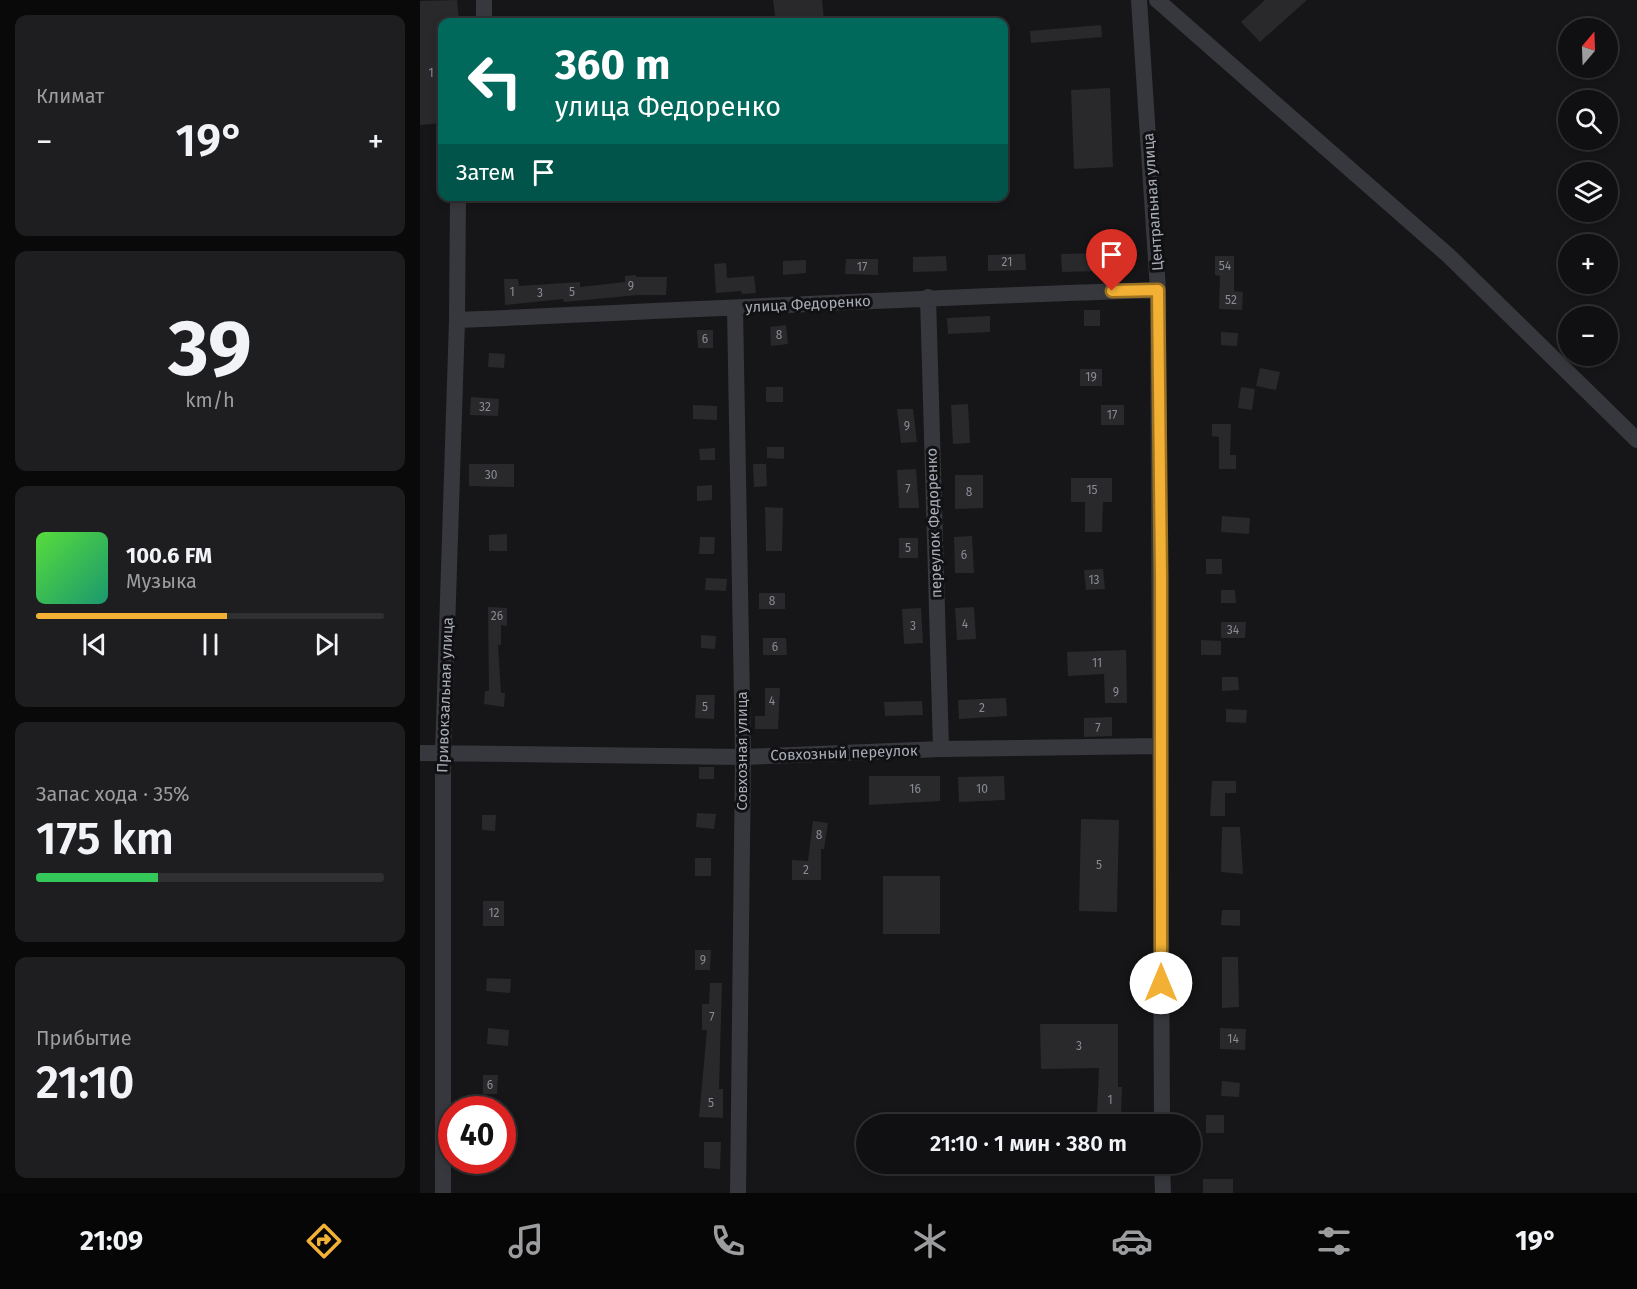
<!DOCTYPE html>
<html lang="ru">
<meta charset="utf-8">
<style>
body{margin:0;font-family:"Fira Sans",sans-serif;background:#1e1e20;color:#f1f3f6;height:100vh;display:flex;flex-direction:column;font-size:22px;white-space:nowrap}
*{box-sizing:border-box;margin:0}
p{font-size:20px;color:#9c9d9f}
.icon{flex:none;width:33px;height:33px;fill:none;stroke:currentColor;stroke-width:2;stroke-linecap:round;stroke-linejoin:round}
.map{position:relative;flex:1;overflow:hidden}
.sheet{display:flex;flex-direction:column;gap:15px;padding:15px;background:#09090a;width:420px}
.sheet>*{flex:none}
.banner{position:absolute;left:18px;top:18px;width:570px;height:183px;border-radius:12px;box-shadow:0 3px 9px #0003,0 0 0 2px #303032;background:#00695c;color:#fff;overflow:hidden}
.needle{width:39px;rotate:19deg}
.buttons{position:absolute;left:1138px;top:18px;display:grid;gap:12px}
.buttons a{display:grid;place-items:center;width:60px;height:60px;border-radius:50%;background:#101012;box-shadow:0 3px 9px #0003,0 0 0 2px #303032;font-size:30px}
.speed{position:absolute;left:18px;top:1096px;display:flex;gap:12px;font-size:30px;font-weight:700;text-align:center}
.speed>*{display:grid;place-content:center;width:78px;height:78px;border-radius:50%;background:#101012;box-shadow:0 3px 9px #0003,0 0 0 2px #303032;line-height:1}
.speed .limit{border:9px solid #d22;background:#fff;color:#111}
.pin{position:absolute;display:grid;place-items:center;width:51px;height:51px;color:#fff;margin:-62px -26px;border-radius:50% 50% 50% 0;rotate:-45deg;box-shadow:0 0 6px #0007}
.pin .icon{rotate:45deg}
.me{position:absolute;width:66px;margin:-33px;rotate:0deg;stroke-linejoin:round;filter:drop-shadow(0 0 4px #0008)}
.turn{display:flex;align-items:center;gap:21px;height:126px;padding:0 18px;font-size:27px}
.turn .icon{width:78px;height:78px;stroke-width:2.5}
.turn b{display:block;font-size:42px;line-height:51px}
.then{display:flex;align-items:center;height:57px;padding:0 18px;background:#0003;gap:12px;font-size:22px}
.big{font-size:45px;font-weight:600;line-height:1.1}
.sheet .card{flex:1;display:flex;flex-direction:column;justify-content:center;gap:9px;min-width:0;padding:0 21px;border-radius:12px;background:#1e1e20}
.sheet .dial{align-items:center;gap:0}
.dial b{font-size:78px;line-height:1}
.song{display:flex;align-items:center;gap:18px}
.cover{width:72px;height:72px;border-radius:9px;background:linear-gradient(135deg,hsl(110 70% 55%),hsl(160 70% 35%))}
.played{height:6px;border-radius:3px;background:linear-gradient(90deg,#f2b134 55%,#303032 55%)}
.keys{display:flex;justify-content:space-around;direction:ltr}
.heat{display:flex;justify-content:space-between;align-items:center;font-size:33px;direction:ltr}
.charge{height:9px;border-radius:4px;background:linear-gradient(90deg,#34c759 35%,#303032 0)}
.trip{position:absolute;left:436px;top:1114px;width:345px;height:60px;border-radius:30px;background:#101012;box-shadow:0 3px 9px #0003,0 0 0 2px #303032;font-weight:600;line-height:60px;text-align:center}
.dock{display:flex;height:96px;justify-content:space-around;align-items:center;background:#060607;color:#9c9d9f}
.dock .icon{width:42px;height:42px}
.dock .active{color:#f2b134}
.dock b{font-size:27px;color:#f1f3f6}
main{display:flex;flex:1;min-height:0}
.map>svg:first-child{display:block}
</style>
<main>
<section class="sheet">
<div class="card"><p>Климат</p>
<div class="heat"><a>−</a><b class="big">19°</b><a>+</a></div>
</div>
<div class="card dial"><b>39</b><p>km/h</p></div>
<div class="card">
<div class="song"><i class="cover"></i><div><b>100.6 FM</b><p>Музыка</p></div></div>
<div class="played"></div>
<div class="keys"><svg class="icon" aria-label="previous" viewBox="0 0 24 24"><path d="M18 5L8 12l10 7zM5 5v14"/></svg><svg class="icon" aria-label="pause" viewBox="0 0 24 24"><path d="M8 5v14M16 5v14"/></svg><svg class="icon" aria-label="next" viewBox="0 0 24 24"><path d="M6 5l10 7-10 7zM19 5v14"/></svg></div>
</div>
<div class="card"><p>Запас хода · 35%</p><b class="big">175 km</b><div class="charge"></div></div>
<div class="card"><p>Прибытие</p><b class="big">21:10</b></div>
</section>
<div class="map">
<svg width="1217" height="1193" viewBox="0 0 1217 1193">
<rect width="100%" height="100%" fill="#161618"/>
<path fill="#29292c" d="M37,0L39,22H22V123L0,125V1Z
M353,0H402L404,20L356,22Z
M845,0H887L840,42L821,22Z
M681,25L682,37L611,43L610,31Z
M690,88L693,167L654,169L651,90Z
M680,253V271L642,272L641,254Z
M605,254L606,270L568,271V255Z
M526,256L527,271L493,272V257Z
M795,256H814V291L823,292L822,310L799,309L800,276L795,275Z
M426,259H458V275L425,274Z
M386,260V273L363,275V261Z
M306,263L307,278L334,276L336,293L322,294L321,291L296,293L294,264Z
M216,275V277H247L246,295H218L144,302L143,299L85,305L84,279H98L99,286L160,282V287L205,282V276Z
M664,310H680V326H664Z
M570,316V332L528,334L527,318Z
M366,325L368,344L351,346L350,327Z
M277,330H293V348H278Z
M801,332L818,333L817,346L801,345Z
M69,353L85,354L84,368L68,367Z
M840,368L860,372L856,390L836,386Z
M660,369H682V386H660Z
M346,387H363V402H346Z
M821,387L835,389L832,410L818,408Z
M51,397L79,399L78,416L50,415Z
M548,404L550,443L533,444L531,405Z
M273,405L297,406V420L273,419Z
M681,405H704V425H681Z
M477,409H493L497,442L481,443Z
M792,424H811L810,455H816V469H799V437L792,436Z
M347,447H364V459L347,458Z
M295,448V460H280L279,449Z
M49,464H94V487L49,486Z
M333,464H346L347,486L334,487Z
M496,469L499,508H479L477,470Z
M535,475H563V508L535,509Z
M651,478H692V502H683L682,532H665V502H651Z
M292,485V500L277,501V486Z
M345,507L363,508L362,551H346Z
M802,516L830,518L829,534L801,532Z
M87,534V551H69V535Z
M552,536L554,573H535L534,537Z
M280,537H295L294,554H279Z
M479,538H498V558H479Z
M786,559H802V574H786Z
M683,569L685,589L666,590L664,570Z
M286,578L307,579L306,591L285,590Z
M801,590H815L816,603H801Z
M339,593H365V609H339Z
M68,607L87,608V626L81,625V645H78L81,693H85L84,707L64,704L65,691H69Z
M554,607L556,639L537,640L535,608Z
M501,608L503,643L484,644L482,609Z
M801,622H826L825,638H801Z
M281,635L296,636L295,649L281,648Z
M343,638H366L367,655H343Z
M781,640L801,641V655H781Z
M706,650L707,703H685L684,674L648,676L647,652Z
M802,677H818L819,690L802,691Z
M345,688H360L358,729H335V716H345Z
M276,695H295L294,719L275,718Z
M586,698L587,716L539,719L538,700Z
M502,701L503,715L465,716L464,702Z
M806,709L827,710L826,723L806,722Z
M692,717V736L664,737V718Z
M279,767H294V779H279Z
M449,776H520V801L449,805Z
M584,776L585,800L539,802L538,777Z
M792,781H816V793H805V816H790Z
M277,813L296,814L294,829L276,827Z
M62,815H76L75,831L62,830Z
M661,819L699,820L697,912L659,911Z
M393,821L408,823L404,849H401V880H372V860L388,861Z
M802,827H820L823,874L801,872Z
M275,858H291V876H275Z
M463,876H520V934H463Z
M63,901H84V926H63Z
M802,910H820V926L801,925Z
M275,950H291L290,970H275Z
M802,957H818L819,1007L802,1008Z
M67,978L91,979L90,993L66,991Z
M290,983H302L299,1089H303V1118L279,1117L287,1030H282V1004H289Z
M620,1024H698V1087H702L701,1113L677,1112L679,1068L621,1069Z
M68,1028L89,1030L88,1046L67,1044Z
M800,1028L826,1029L825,1050L800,1049Z
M63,1075H78L77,1094H63Z
M802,1081L820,1083L819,1097L801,1096Z
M786,1115H804V1133H786Z
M284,1142H301L300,1169L284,1168Z
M783,1179H813V1193H783Z"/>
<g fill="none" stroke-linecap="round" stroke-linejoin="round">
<path stroke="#37383d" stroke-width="16" d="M64,0V22
M719,0L738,290L742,1125
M737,0L1029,256L1217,440
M508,297L521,749
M315,308L323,757L318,1193
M37,320C271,310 505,297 738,290
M0,753L323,757L521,749L740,746
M742,1164L743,1193
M23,1193V754L37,320L38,196"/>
</g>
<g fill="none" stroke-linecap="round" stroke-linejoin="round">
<g stroke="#9d7322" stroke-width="15">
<path id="route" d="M692,291L738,290L741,577V983"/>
</g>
<use href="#route" stroke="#f2b134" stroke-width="10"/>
</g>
<g text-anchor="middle" stroke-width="6" stroke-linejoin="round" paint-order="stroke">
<g font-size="12" fill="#888b94">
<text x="11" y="77">1</text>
<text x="587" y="266">21</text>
<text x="805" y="270">54</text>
<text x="442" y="271">17</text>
<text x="211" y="290">9</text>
<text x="92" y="296">1</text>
<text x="152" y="296">5</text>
<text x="120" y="297">3</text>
<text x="811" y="304">52</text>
<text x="359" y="339">8</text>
<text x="285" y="343">6</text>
<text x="671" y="381">19</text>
<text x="65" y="411">32</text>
<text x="692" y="419">17</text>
<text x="487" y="430">9</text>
<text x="71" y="479">30</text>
<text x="488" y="493">7</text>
<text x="672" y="494">15</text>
<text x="549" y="496">8</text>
<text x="488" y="552">5</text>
<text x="544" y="559">6</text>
<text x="674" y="584">13</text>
<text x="352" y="605">8</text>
<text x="77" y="620">26</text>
<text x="545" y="628">4</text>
<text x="493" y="630">3</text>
<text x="813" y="634">34</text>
<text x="355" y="651">6</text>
<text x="677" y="667">11</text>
<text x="696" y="696">9</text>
<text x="352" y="705">4</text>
<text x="285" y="711">5</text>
<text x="562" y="712">2</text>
<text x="678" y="732">7</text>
<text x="495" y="793">16</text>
<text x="562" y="793">10</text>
<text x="399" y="839">8</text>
<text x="679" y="869">5</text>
<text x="386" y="874">2</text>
<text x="74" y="917">12</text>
<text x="283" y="964">9</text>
<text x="292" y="1021">7</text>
<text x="813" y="1043">14</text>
<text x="659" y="1050">3</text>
<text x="70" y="1089">6</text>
<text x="690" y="1104">1</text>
<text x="291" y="1107">5</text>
</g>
<g font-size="15" fill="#a8adb8" stroke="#111113">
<text transform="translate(733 202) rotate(-94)" y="5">Центральная улица</text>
<text transform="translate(388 304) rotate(-3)" y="5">улица Федоренко</text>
<text transform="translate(514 523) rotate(-92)" y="5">переулок Федоренко</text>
<text transform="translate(25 695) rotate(-88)" y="5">Привокзальная улица</text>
<text transform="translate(322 751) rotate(-90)" y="5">Совхозная улица</text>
<text transform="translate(424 753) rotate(-2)" y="5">Совхозный переулок</text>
</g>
</g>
</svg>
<div class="buttons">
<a><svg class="needle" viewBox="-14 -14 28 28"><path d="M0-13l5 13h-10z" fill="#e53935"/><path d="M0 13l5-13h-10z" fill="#9c9d9f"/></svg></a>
<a><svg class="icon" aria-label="search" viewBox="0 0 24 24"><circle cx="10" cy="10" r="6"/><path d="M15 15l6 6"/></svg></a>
<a><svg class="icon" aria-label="layers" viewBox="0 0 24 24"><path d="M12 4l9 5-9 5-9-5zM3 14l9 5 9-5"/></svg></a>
<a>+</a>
<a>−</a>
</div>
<div class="speed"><div class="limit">40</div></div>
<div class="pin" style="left:692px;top:291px;background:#d93025"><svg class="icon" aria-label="arrive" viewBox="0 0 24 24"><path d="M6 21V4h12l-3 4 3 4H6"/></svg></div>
<svg class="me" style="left:741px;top:983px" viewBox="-20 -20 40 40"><circle r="19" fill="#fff"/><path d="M0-13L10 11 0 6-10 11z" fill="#f2b134"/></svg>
<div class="trip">21:10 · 1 мин · 380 m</div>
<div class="banner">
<div class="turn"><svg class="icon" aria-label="left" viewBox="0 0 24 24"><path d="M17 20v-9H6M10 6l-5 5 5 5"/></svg><div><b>360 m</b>улица Федоренко</div></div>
<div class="then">Затем<svg class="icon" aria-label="arrive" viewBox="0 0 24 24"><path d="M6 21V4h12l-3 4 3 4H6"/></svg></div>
</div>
</div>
</main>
<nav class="dock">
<b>21:09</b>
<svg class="icon active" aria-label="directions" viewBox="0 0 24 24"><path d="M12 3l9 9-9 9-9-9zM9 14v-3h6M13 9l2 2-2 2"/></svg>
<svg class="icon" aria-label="music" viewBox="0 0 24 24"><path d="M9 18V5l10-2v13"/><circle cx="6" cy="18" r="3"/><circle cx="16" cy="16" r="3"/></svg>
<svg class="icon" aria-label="phone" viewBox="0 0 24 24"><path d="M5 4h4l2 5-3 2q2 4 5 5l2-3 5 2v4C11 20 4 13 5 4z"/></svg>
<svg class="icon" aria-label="climate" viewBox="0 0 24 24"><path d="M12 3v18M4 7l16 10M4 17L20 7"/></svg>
<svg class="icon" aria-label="car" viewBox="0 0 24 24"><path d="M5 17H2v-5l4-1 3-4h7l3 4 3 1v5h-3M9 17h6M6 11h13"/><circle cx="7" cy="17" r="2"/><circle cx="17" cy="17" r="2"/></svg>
<svg class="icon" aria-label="filters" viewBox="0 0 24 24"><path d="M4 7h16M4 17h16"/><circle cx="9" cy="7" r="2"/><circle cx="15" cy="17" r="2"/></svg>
<b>19°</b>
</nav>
